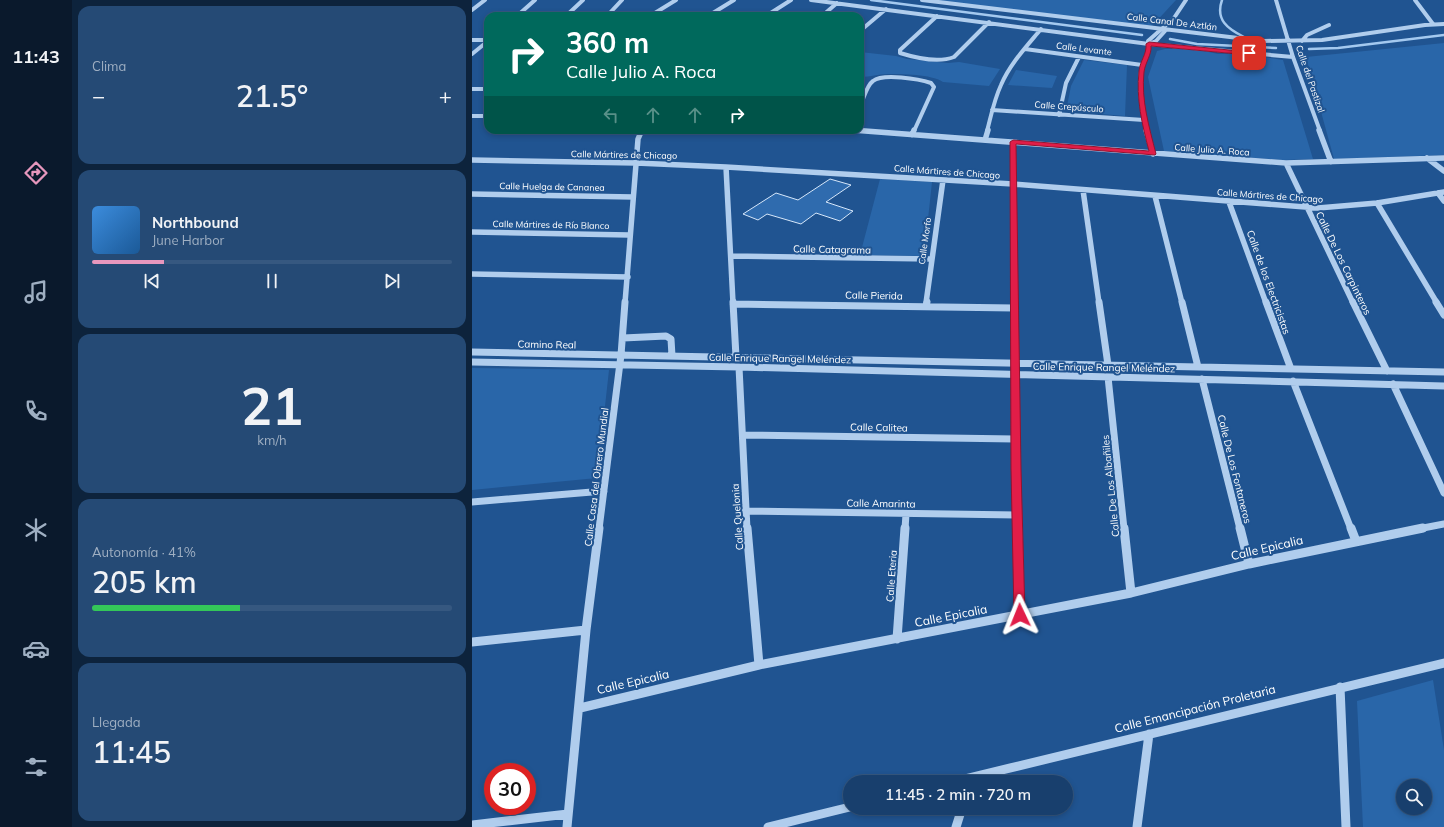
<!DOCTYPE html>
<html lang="es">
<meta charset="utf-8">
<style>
body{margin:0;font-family:Mulish,sans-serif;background:#254a75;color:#f1f3f6;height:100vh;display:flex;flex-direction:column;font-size:15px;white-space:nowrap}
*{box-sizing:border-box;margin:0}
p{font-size:13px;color:#9fafc2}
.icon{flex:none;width:22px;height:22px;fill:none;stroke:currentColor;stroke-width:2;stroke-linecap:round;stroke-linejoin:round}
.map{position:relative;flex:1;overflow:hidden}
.sheet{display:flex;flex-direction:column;gap:6px;padding:6px;background:#0d233c;width:400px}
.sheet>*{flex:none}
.guide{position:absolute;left:12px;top:12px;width:380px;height:122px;border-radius:12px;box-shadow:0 2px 6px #0003,0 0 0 1px #365880;background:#00695c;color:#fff;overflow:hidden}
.controls{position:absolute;left:924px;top:779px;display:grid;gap:8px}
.controls a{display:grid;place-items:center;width:36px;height:36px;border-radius:50%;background:#183f6d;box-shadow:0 2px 6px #0003,0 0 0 1px #365880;font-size:20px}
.speed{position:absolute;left:12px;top:763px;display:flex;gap:8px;font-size:20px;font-weight:700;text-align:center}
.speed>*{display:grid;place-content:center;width:52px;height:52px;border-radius:50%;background:#183f6d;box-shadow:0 2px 6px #0003,0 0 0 1px #365880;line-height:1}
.speed .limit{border:6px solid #d22;background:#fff;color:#111}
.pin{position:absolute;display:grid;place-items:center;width:34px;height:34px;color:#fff;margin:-17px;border-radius:8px;box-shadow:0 2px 6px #0006}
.me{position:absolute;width:44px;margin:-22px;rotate:358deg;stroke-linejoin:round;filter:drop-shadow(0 0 3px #0008)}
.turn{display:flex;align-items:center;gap:14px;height:84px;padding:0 16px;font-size:18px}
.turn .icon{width:52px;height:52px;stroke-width:2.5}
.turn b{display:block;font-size:28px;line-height:34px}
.lanes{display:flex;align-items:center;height:38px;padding:0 16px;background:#0003;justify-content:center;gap:20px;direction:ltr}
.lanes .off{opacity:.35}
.big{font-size:30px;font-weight:600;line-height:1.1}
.sheet .widget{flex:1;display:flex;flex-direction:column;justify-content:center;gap:6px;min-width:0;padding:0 14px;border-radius:12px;background:#254a75}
.sheet .dial{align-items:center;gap:0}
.dial b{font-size:52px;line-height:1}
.song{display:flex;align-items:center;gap:12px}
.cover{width:48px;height:48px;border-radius:6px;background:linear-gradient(135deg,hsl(210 70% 55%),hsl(210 70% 35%))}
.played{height:4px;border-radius:2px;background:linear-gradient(90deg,#e797bd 20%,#365880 20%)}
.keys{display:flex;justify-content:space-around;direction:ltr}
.heat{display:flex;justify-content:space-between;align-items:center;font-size:22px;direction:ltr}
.charge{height:6px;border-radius:3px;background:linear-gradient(90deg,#34c759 41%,#365880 0)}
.trip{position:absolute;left:371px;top:775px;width:230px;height:40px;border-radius:20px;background:#183f6d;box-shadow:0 2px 6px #0003,0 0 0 1px #365880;font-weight:600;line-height:40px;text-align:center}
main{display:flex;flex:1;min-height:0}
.tabs{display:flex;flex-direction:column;width:72px;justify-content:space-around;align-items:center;background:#0a192c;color:#9fafc2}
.tabs .icon{width:28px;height:28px}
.tabs .current{color:#e797bd}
.tabs b{font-size:18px;color:#f1f3f6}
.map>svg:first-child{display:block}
</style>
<main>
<nav class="tabs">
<b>11:43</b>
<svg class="icon current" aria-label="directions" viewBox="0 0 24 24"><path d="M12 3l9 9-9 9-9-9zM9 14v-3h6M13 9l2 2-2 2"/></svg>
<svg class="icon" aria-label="music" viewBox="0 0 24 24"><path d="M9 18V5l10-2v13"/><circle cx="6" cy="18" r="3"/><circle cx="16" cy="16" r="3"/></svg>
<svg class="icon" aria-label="phone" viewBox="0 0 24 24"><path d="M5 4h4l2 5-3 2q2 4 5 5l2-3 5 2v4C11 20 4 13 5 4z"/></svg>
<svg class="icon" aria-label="climate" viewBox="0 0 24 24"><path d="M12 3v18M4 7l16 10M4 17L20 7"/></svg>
<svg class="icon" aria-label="car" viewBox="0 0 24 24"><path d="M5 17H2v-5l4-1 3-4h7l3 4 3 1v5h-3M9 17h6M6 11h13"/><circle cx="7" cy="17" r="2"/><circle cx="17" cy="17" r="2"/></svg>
<svg class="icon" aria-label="filters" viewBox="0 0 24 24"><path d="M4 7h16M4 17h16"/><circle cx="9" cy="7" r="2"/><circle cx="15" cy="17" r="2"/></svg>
</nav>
<section class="sheet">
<div class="widget"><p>Clima</p>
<div class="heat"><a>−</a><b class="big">21.5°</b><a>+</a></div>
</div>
<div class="widget">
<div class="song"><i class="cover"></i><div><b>Northbound</b><p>June Harbor</p></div></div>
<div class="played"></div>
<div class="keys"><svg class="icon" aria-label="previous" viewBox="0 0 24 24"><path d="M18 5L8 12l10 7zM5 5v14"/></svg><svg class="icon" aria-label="pause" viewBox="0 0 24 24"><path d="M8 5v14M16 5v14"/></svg><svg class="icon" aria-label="next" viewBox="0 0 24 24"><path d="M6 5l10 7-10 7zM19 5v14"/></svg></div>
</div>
<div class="widget dial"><b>21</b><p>km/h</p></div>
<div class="widget"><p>Autonomía · 41%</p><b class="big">205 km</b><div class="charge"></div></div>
<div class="widget"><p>Llegada</p><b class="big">11:45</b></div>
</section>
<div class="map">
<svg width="972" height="827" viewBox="0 0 972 827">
<rect width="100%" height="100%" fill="#205491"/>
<path fill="#2966a9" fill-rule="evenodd" d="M452,0H704L680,26Z
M972,43V155L862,159L834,57Z
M693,49H723L746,54H773L811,60L841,159L810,160L692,151L676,77L685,51Z
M388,52L424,56L435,59L476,63L487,62L528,69L517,86L471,82C459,74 430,74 416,74C405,74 400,77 388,77Z
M612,60L655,65L653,116L594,111L599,86Z
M544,70L585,76L580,88L536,85Z
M408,179L460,182L452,256L388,255Z
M0,368L137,370L125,478L0,490Z
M961,680L972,750V827H891L885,701ZM931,786H953V808H931Z"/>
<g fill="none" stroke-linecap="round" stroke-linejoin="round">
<path stroke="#a4c9ef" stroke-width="2.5" d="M399,0L670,35
M750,0C743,20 756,29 772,37
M698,39L725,44L804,48
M837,49L866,48L972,35"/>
</g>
<path fill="#2f6bae" stroke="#d6e7fa" d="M358,179L379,185L354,202L381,211L368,221L344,213L329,224L295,214L286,220L271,214L304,193L326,200Z"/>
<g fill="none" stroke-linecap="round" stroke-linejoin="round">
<path stroke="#b0cded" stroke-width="4" d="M339,0L677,44L821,57
M450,0L791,41L850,40L953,25L972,24
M804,0L821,57L848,131
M943,0L961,24
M0,10L13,0
M45,16L63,0
M94,16L111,0
M135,16L150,0
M178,16L204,0
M236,16L262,0
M294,16L319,0
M350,16L365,3
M465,16L428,50V53C444,58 466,63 482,57L517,22
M388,31L414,9
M0,40H16
M830,41L835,35L857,25
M677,44L684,41L693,31L692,28
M553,49L670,65
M0,54L16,41
M0,89H16
M388,106C392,99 394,86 401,81C411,73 447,79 459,83L462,87L442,131
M520,110L672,120
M587,115L594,83L607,57
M0,116H16
M380,130L392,131
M515,131C519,116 522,100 529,85C538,64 554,47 569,29
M675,131C670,112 666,91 669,71C671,61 679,52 676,41L702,18L714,0"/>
<path stroke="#b0cded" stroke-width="5.5" d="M380,130L814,163L972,158
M674,130L681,154
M847,130L859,162
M440,135L442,130
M513,140L516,130
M541,142L542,303
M955,158L972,171
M0,160L164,163L254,167L541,184L846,208L905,203L972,192
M814,163L881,303
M254,167L261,303
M611,190L627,303
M966,193L972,201
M0,194L161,197
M683,196L710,303
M757,202L794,303
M905,203L965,303
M0,232L157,235
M259,256L459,259
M0,274L156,277
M153,303L166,139L170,130
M454,303L471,180"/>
<path stroke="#b0cded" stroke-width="7" d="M261,302L264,357
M542,302L546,529
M627,302L636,365
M710,302L726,367
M794,302L819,369
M881,302L915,371
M964,302L972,315
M261,304L542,308
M454,306L455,302
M151,338L194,336L199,339L200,356
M0,352L972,372
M0,362L267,367L972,386
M267,367L275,529
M636,377L652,529
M730,379L768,529
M821,381L879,529
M921,384L972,493
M271,435L543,439
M0,502L132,491
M273,511L545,515
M127,529L149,355L153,302
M433,529L434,514
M946,529L972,524"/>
<path stroke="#b0cded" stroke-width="9" d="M275,528L287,665
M546,528L548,615
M652,528L659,593
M768,528L777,564
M879,528L884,541
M425,639L433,528
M0,642L114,630
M868,687L874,827
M108,708L287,665L659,593L777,564L951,528
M480,782L972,663
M0,825L96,814
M95,827L114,630L127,528
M296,827L378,807
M484,827L490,808
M665,827L677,734"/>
</g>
<path fill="#e11d48" stroke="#92132f" d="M677,42L777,52L780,53L777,55L679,46C680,54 673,63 672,72C669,100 677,126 684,154L683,155L544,144L549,469L553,615L552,619L548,620L544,619L542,615L539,469L538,142L541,140L677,151C670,124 664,99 667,71C668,61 675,54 674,44Z"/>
<g text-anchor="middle" stroke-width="4" stroke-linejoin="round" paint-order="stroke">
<g font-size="9" fill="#fff" stroke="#205491">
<text transform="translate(700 22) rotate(7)" y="3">Calle Canal De Aztlán</text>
<text transform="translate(612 49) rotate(7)" y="3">Calle Levante</text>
<text transform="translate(838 79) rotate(71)" y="3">Calle del Pastizal</text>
<text transform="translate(597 107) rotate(4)" y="3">Calle Crepúsculo</text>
<text transform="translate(740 150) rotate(4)" y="3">Calle Julio A. Roca</text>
<text transform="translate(152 155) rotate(1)" y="3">Calle Mártires de Chicago</text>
<text transform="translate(475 172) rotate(4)" y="3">Calle Mártires de Chicago</text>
<text transform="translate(80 187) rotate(1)" y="3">Calle Huelga de Cananea</text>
<text transform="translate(798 196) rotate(4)" y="3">Calle Mártires de Chicago</text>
<text transform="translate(79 225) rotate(1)" y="3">Calle Mártires de Río Blanco</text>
<text transform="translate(453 241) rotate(-82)" y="3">Calle Morfo</text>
</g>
<g font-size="10" fill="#fff" stroke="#205491">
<text transform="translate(360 249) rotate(1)" y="4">Calle Catagrama</text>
<text transform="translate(872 263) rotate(64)" y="4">Calle De Los Carpinteros</text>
<text transform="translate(797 282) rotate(70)" y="4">Calle de los Electricistas</text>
<text transform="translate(402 295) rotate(1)" y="4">Calle Pierida</text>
<text transform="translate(75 344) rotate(1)" y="4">Camino Real</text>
<text transform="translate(308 358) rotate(1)" y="4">Calle Enrique Rangel Meléndez</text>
<text transform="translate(632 367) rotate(1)" y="4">Calle Enrique Rangel Meléndez</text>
<text transform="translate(407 427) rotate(1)" y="4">Calle Calitea</text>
<text transform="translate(763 469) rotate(76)" y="4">Calle De Los Fontaneros</text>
<text transform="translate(124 477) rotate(-83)" y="4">Calle Casa del Obrero Mundial</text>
<text transform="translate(638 486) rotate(-96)" y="4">Calle De Los Albañiles</text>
<text transform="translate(409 503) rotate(1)" y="4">Calle Amarinta</text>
<text transform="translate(265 517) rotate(-94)" y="4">Calle Quelonia</text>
<text transform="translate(419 576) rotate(-86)" y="4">Calle Eteria</text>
</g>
<g font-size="12" fill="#fff" stroke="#205491">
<text transform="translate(795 548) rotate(-13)" y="4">Calle Epicalia</text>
<text transform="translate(479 616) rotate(-11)" y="4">Calle Epicalia</text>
<text transform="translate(161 682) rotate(-13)" y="4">Calle Epicalia</text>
<text transform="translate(723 709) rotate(-14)" y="4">Calle Emancipación Proletaria</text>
</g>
</g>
</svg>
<div class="controls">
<a><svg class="icon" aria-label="search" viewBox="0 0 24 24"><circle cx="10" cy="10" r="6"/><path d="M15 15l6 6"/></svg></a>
</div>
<div class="speed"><div class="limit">30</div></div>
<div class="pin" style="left:777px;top:53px;background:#d93025"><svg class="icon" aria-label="arrive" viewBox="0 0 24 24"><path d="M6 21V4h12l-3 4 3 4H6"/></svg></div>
<svg class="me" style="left:548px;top:615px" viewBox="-20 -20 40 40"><path d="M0-17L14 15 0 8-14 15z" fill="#e11d48" stroke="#fff" stroke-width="4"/></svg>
<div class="trip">11:45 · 2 min · 720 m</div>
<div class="guide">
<div class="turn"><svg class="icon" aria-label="right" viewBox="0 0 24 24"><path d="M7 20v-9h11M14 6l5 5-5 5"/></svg><div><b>360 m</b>Calle Julio A. Roca</div></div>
<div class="lanes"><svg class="icon off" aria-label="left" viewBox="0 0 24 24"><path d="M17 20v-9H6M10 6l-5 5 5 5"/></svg><svg class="icon off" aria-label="ahead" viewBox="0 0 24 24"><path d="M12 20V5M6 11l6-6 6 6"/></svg><svg class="icon off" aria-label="ahead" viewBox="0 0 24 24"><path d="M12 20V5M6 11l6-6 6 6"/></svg><svg class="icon" aria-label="right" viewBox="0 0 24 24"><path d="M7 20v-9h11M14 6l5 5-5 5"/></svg></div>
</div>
</div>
</main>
